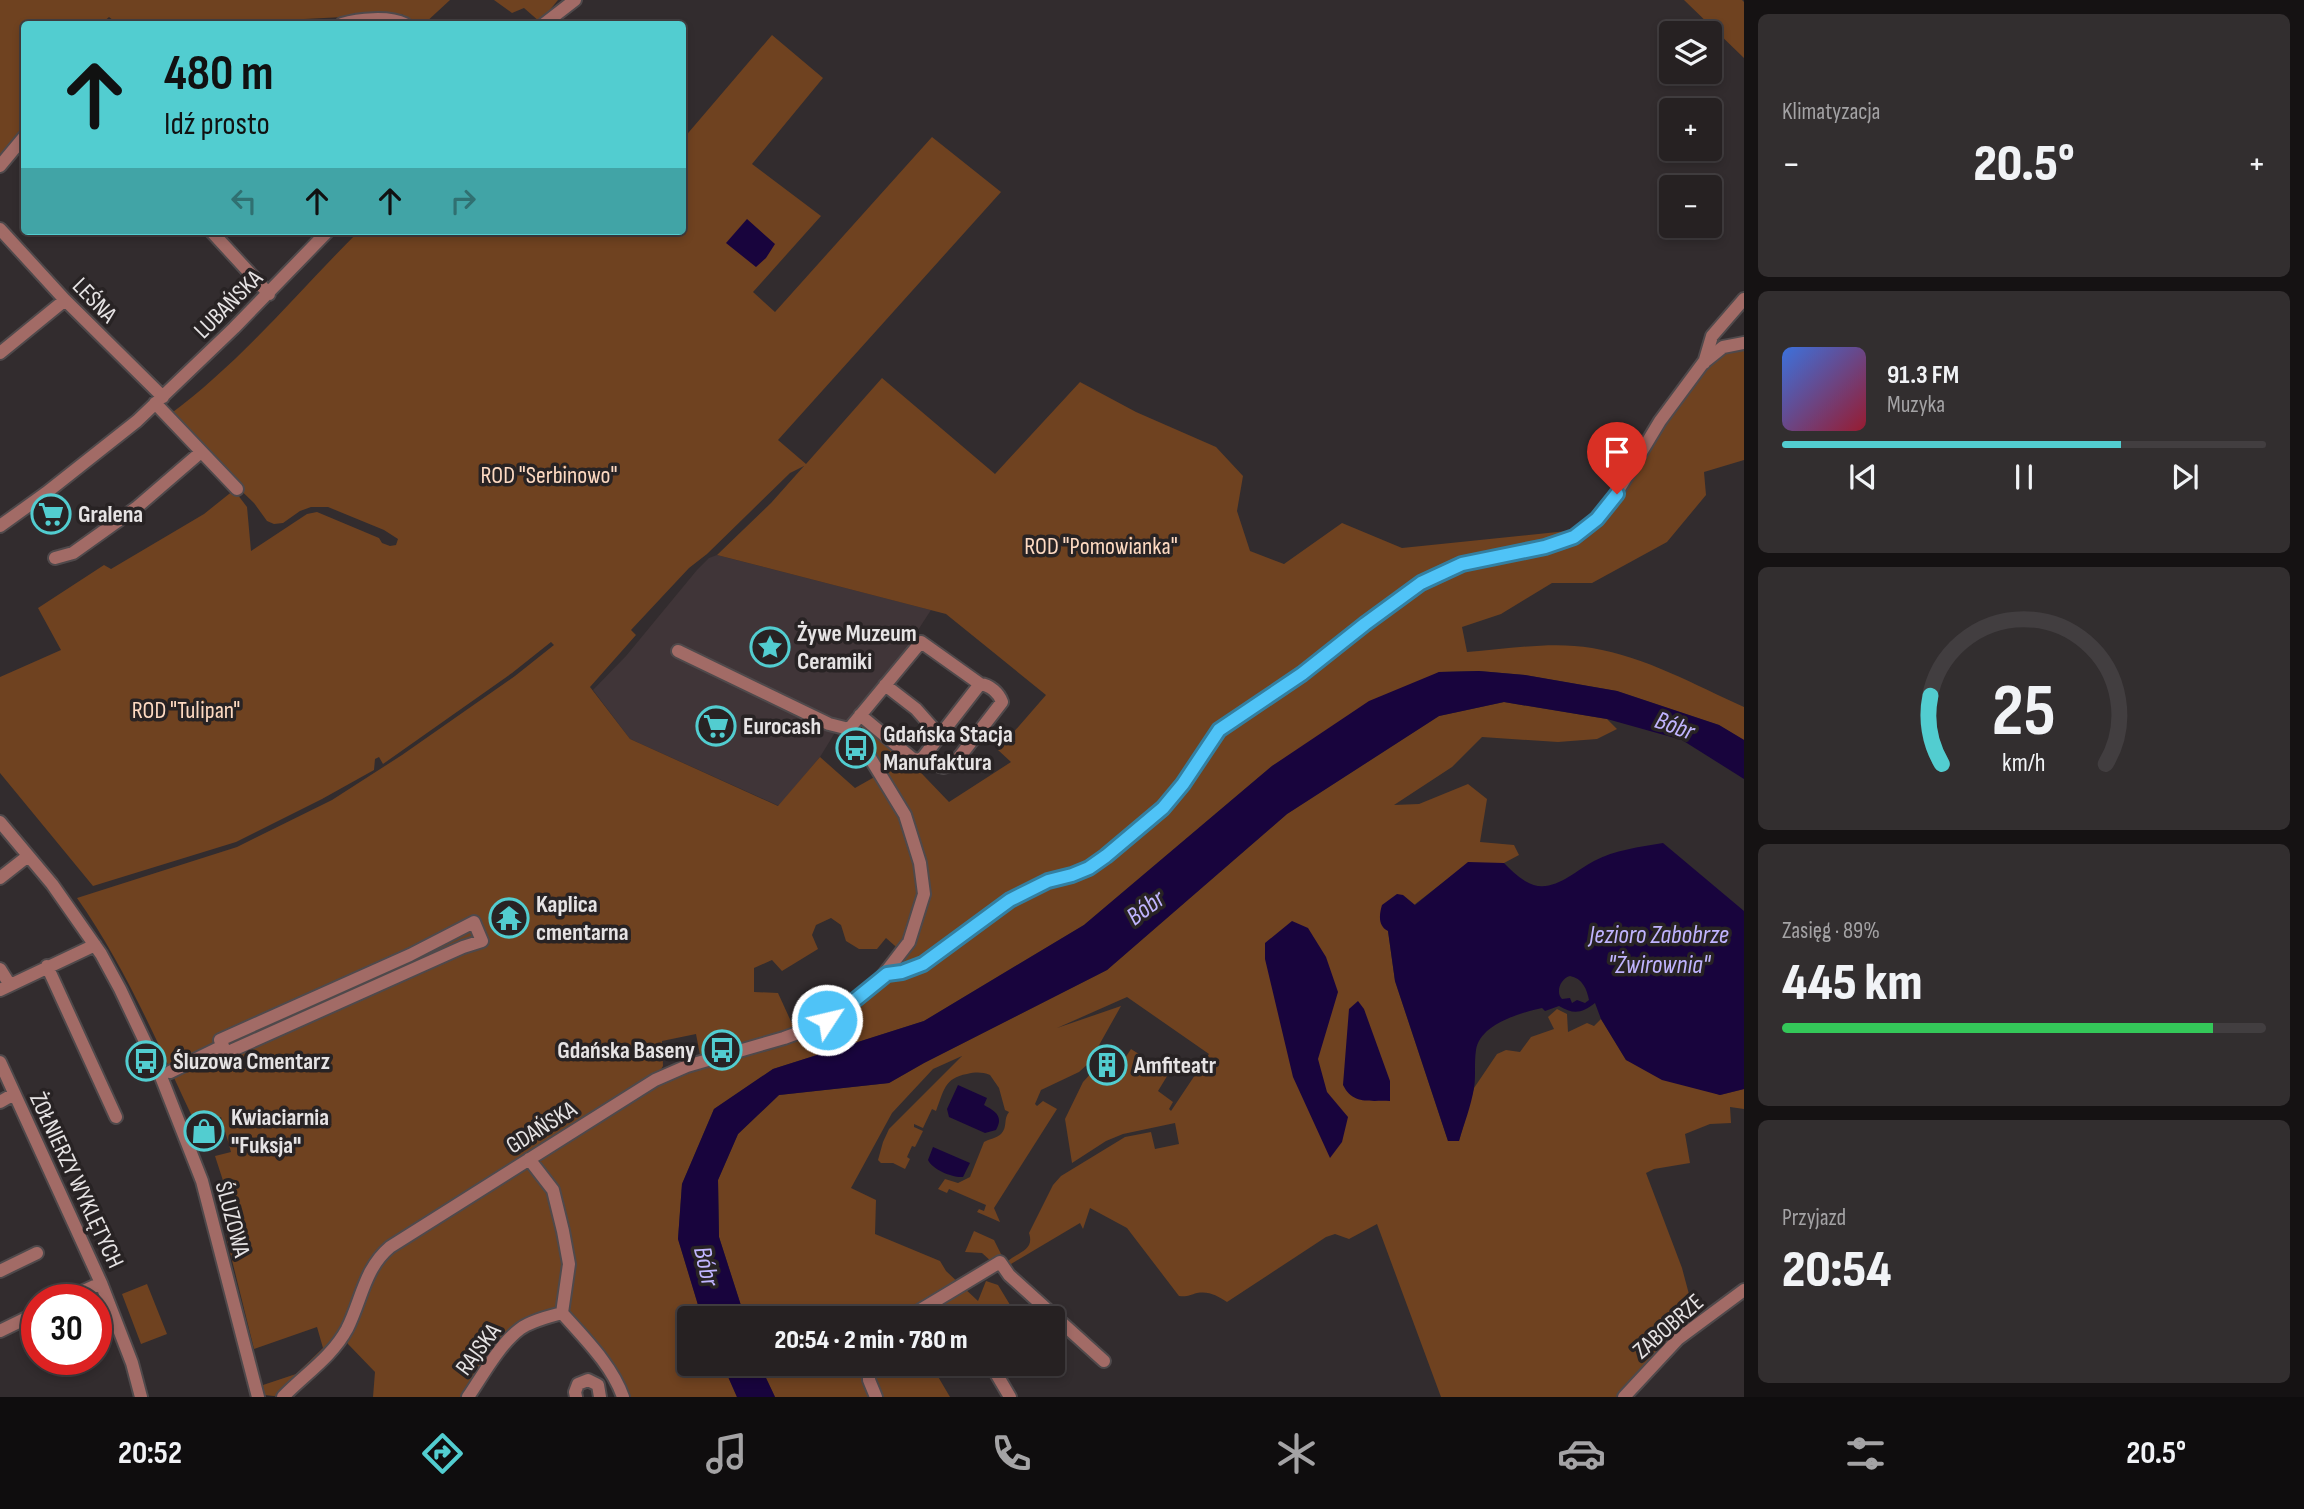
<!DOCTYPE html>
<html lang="pl">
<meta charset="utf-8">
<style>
body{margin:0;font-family:"Sofia Sans Condensed",sans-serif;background:#322e2f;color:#f1f3f6;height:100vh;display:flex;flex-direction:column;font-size:26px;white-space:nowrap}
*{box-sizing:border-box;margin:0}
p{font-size:23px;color:#a4a3a5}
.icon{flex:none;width:38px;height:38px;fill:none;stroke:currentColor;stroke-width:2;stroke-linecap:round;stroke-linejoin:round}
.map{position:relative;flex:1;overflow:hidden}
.sheet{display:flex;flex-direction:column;gap:14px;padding:14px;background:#151213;width:560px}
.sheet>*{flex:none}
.hud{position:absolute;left:21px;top:21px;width:665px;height:214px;border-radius:7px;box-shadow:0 4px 10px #0003,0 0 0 2px #423e40;background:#52cdd0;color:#111;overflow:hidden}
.buttons{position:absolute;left:1659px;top:21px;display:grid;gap:14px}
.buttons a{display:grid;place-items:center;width:63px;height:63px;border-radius:7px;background:#262122;box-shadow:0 4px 10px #0003,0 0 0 2px #423e40;font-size:35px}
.speed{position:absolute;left:21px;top:1284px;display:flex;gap:14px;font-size:35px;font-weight:700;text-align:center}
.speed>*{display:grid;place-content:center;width:91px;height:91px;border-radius:50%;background:#262122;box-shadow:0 4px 10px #0003,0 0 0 2px #423e40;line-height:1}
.speed .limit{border:10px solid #d22;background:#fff;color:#111}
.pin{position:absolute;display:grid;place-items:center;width:60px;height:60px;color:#fff;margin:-72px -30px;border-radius:50% 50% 50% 0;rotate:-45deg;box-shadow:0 0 7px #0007}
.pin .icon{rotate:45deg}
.me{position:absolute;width:77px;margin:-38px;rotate:55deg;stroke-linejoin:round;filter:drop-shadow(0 0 5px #0008)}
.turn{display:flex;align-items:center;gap:24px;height:147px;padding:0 28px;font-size:32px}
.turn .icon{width:91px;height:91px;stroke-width:2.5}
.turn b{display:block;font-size:49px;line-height:60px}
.lanes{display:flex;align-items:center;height:66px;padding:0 28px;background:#0003;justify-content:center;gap:35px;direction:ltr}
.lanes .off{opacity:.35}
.big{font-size:52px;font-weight:800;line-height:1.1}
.sheet .widget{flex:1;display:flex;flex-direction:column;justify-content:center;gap:10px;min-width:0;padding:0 24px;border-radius:10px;background:#322e2f}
.sheet .dial{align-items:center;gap:0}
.dial svg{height:182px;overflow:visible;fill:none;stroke:#423e40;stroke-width:7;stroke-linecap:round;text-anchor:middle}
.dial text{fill:#f1f3f6;stroke:none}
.song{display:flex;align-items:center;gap:21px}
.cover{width:84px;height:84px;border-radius:10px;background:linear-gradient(135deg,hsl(220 70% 55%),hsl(350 70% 35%))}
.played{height:7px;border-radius:4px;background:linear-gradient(90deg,#52cdd0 70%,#423e40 70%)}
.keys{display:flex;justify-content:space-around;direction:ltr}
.heat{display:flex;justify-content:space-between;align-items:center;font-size:38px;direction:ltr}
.charge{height:10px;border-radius:5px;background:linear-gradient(90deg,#34c759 89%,#423e40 0)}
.trip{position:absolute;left:677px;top:1306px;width:388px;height:70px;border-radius:7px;background:#262122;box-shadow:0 4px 10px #0003,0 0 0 2px #423e40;font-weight:800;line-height:70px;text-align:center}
.dock{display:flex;height:112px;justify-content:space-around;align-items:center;background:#0f0d0e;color:#a4a3a5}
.dock .icon{width:49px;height:49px}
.dock .current{color:#52cdd0}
.dock b{font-size:32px;color:#f1f3f6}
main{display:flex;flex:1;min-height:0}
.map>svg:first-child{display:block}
</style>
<main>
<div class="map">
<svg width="1744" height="1397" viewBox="0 0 1744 1397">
<rect width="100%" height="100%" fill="#322c2e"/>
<path fill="#403538" d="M717,555L931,610L918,630L919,639L849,729L839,726L820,757L779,806L630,739L593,690L626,656L697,570L709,558Z"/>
<path fill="#6f4220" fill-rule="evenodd" d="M0,0H450L424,24H412L402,14L285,20L280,24H118L109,17L101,24H24V139L0,162Z
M494,0H558L540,22L524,8L512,13Z
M1684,0H1742L1744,2V58Z
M772,35L823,78L752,164L821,216L753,292L775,312L932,137L1001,192L778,440L806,464L882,378L995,474L1080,382L1136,412L1216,447L1243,476L1237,511L1250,551L1284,564L1342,523L1402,548L1586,529L1617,494L1697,362L1744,341V460L1704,472L1706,495L1667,542L1592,583H1552L1501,614L1462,627L1467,652C1508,649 1552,641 1592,648C1646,657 1695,685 1744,707V740L1719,725L1617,691L1525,675L1479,671L1439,672L1272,766L1084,925L924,1021L773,1069L714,1109L682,1184L678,1239L702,1318H690V1363H722L737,1397H623L562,1313L520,1330L468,1397H373L375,1372L348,1344L344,1336L283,1397L264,1395L263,1385L296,1374L323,1348L317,1327L254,1349L226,1236L243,1229L232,1199L228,1196L215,1156L231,1152L221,1117L197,1127C160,1049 127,969 77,898L237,847L332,800L402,755L515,676L554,645L551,642L512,673L383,764L379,757L375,759L374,770L322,799L236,842L93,886L0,773V677L61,650L38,608L104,565L111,569L204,514L234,490L247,507L251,551L307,514L317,512L379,538L382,543L390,546L396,545L398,539L384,530L328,507H311L300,511L283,523L274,524L267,521L254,503L201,452L169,415C240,363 297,293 359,231H682L683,139ZM804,466L771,503L717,555L946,614L1046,695L998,750L1011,762L949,802L902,753L866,724L855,733L878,775L855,788L820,757L778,806L630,739L590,687L636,635L631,630L689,568L707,554L790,473ZM831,918L841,925L846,941L859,949H877L886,938L902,952L817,1032L774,1049L655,1080L663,1066L662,1041L696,1034L700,1055L794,1028L778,993L754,992V968L772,960L782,971L818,949L812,935L816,925Z
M1504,702L1607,719L1617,729L1597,739L1558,742L1482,737L1452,767L1394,805L1419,804L1468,784L1487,799L1480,842L1514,845L1519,855L1504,863H1468L1414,905L1388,931L1395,981L1448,1141H1459L1474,1088L1497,1054L1506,1050L1520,1052L1531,1037L1554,1029L1548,1017L1557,1009L1567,1014L1568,1032L1587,1023L1594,1026L1601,1019L1626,1060L1720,1095L1744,1089V1109L1730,1107L1731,1123L1710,1124L1685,1134L1690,1163L1654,1169L1646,1173L1682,1268L1694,1313L1700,1322L1624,1397H1441L1377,1224L1349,1239L1335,1234L1326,1237L1227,1302C1217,1296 1210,1291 1197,1293C1190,1295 1187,1297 1179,1296L1127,1228L1090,1208L1083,1229L1080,1223L1011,1264L1014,1270L1012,1271L1007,1262C1017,1252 1035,1251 1029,1233L1053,1185L1061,1176L1125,1137L1151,1132L1155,1149L1179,1144L1175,1123L1123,1134L1106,1141L1072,1163L1065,1119L1083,1082L1095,1069L1107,1076L1105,1078L1110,1081L1131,1049L1169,1073L1158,1091L1173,1102L1169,1109L1171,1111L1209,1054L1127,997L1057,1028L1121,1006L1089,1063L1079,1072L1041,1090L1035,1104L1037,1106L1043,1101L1057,1109L994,1208L1000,1222L977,1212L979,1209L984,1211L986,1205L949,1189L947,1193L938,1189L945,1179L958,1183L970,1177L984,1142C989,1139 997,1138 1001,1134C1008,1127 1003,1119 1009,1112L1005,1110L999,1088L990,1075C982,1072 976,1072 967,1074C944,1078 944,1091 936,1111L932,1109L923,1128L914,1124V1127L923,1131L915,1147L912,1146L907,1157L910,1159L905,1169L893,1163H881L878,1160L883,1142L889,1129L962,1056L933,1069L892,1113L851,1188L876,1200L875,1234L940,1261L946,1271L978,1301L986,1281L998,1285L1018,1318H965L961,1312L951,1318H745L719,1237L718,1180L738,1134L779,1095L889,1083L924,1063L1107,970L1287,814L1439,716Z
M974,1231L994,1240L1001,1254L1000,1258L993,1263L982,1253L965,1252Z
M147,1284L167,1334L141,1344L122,1294Z
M759,1363H930L950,1397H775Z"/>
<path fill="#18043d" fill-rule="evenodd" d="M747,219L775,244L766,258L756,267L726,243Z
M1479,671L1525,675L1617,691L1719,725L1744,740V779L1682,740L1607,719L1504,702L1439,716L1287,814L1107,970L924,1063L889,1083L779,1095L738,1134L718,1180L719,1237L745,1318H702L678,1239L682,1184L714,1109L773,1069L924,1021L1084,925L1272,766L1369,701L1439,672Z
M1663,843L1744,911V1089L1720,1095L1662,1080L1626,1060L1601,1019L1595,1003C1582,1013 1574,1015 1559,1006L1545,1011L1542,1008C1520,1013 1480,1024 1476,1050C1474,1063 1476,1076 1474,1088C1471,1106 1464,1124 1459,1141H1448L1395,981L1388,931C1378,926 1379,915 1382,905L1397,894L1403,895L1415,905L1468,862L1504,863C1510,869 1517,876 1525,881C1550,897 1573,872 1594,861C1615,850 1639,847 1663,843ZM1570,976C1582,978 1587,989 1589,1000L1585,1003L1577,1000L1572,1003L1570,998L1562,999C1555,992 1561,978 1570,976Z
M1292,921L1308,928L1326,957L1338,992L1318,1059L1327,1092L1348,1117L1342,1142L1330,1158L1293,1077L1265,959V943Z
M1358,1001L1364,1009L1390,1081V1101C1369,1100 1353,1105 1343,1085L1349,1009Z
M958,1085L987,1098L984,1105C995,1111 1004,1116 996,1130L985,1133L949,1117L947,1109Z
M933,1147L970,1163L963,1177C952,1178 932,1169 928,1160Z
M722,1363H759L775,1397H737Z"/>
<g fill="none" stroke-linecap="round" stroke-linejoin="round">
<g stroke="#4f494b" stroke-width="16">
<path id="minor" d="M342,24C358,19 389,16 405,24
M544,24L575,0
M0,166L24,137
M0,229L65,300L163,397
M211,231L269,294
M0,353L65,300
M1704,363L1712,336L1744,299
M155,403L237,489
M0,526L46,493L137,421L234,328L328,231
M55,558L73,553L136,508L201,452
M885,685L916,709L940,736
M849,729L921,642L980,684L921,760L913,759L860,715
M855,733L847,736L846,743L851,745L857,740L863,743
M921,760L943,767L954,764L1002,702C999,693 990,685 980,684
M0,822L52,884L101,954L120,989L158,1069L202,1181L258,1397
M0,878L28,856
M47,966L116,1117
M0,969L10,985
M887,974L902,972L924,964L1010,900L1048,881L1072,875L1089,868L1106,856L1163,808L1183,784L1219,730L1302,674L1351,634L1421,583L1462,564L1559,543L1575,537L1586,529L1610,504L1660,421L1703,363L1723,347L1744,343
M0,990L95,945
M0,1062L101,1283L132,1363L141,1397
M170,1072L223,1046L226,1053L463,947L482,941L474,922L410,955L220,1040L223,1046
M0,1102L14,1094
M529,1159L553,1190L563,1231L569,1264L562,1313
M0,1271L37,1253
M64,1300L101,1283
M562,1313C584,1338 612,1365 623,1397
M907,1318L1000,1262L1009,1275L1104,1361
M0,1331L37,1313
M869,1363V1380L876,1397
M990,1363L1010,1397
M283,1397C304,1375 332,1357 347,1329C362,1299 364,1269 390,1247L655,1080L687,1066L784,1038L814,1027L839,1013L879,981L909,942L924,894L920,863L905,815L855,733L849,729L829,724L678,651
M468,1397C483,1375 499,1345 520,1329C531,1321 548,1317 562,1313
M576,1397L575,1392L578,1384L588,1380L598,1385L600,1397
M1624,1397L1678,1339L1744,1290"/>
</g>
<use href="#minor" stroke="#a26b66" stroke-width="12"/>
</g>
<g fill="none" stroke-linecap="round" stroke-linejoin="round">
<g stroke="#337fa1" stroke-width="18">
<path id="route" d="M827,1020L839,1013L887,974L902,972L923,964L1010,900L1048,881L1072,875L1089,868L1106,856L1163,808L1183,784L1219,730L1302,674L1365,624L1421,583L1462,564L1545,547L1574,537L1597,519L1617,494"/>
</g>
<use href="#route" stroke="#4fc3f7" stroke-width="12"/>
</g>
<defs>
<g id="supermarket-ring" transform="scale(2.0125)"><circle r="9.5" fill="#282324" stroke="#52cdd0" stroke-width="1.5"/><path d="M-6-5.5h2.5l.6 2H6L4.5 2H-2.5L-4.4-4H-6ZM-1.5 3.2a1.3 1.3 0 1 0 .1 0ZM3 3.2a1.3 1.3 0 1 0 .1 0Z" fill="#52cdd0"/></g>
<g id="sight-ring" transform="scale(2.0125)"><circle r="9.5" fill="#282324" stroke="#52cdd0" stroke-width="1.5"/><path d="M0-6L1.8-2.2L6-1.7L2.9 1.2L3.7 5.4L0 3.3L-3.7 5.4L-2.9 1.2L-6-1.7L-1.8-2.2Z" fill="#52cdd0"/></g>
<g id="bus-ring" transform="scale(2.0125)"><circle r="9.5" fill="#282324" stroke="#52cdd0" stroke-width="1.5"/><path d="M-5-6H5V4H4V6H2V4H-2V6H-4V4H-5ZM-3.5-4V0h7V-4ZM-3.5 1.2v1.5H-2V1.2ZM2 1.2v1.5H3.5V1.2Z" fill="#52cdd0"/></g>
<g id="temple-ring" transform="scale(2.0125)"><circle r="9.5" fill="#282324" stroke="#52cdd0" stroke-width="1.5"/><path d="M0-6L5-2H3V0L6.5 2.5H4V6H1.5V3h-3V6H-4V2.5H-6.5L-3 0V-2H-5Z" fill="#52cdd0"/></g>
<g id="building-ring" transform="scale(2.0125)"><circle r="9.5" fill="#282324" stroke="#52cdd0" stroke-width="1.5"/><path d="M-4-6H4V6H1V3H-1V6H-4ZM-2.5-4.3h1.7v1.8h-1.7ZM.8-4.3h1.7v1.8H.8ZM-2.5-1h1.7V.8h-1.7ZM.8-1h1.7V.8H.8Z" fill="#52cdd0"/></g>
<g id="shop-ring" transform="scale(2.0125)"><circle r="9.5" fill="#282324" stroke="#52cdd0" stroke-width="1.5"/><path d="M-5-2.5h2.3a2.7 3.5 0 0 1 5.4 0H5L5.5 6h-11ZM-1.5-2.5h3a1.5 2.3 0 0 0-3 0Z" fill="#52cdd0"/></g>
</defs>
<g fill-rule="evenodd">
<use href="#supermarket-ring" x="51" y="514"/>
<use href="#sight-ring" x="770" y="647"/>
<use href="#supermarket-ring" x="716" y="726"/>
<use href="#bus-ring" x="856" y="748"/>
<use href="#temple-ring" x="509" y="918"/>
<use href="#bus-ring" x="722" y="1050"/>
<use href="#bus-ring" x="146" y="1061"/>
<use href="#building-ring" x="1107" y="1065"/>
<use href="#shop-ring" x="204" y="1131"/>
</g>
<g text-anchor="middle" stroke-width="7" stroke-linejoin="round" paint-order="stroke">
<g font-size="24" fill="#e6e3e4" stroke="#282324">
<text transform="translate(95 300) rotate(46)" y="8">LEŚNA</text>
<text transform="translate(228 304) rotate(-45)" y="8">LUBAŃSKA</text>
<text transform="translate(541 1127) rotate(-32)" y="8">GDAŃSKA</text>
<text transform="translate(77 1180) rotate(65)" y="8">ŻOŁNIERZY WYKLĘTYCH</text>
<text transform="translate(233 1219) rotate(75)" y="8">ŚLUZOWA</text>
<text transform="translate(1668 1326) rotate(-41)" y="8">ZABOBRZE</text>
<text transform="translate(478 1349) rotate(-53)" y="8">RAJSKA</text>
</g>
<g font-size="24" fill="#fedac2" stroke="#282324">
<text x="549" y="483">ROD "Serbinowo"</text>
<text x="1101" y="554">ROD "Pomowianka"</text>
<text x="186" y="718">ROD "Tulipan"</text>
</g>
<g font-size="24" font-weight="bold" fill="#e6e3e4" stroke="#282324" text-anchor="start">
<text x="78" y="522">Gralena</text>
<text x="797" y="641">Żywe Muzeum<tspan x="797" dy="28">Ceramiki</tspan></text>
<text x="743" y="734">Eurocash</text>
<text x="883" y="742">Gdańska Stacja<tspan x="883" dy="28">Manufaktura</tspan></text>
<text x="536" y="912">Kaplica<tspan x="536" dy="28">cmentarna</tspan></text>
<text x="695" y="1058" text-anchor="end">Gdańska Baseny</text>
<text x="173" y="1069">Śluzowa Cmentarz</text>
<text x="1134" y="1073">Amfiteatr</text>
<text x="231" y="1125">Kwiaciarnia<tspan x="231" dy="28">"Fuksja"</tspan></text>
</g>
<g font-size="26" font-style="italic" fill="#c0b4fe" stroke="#282324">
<text transform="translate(1675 725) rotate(20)" y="9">Bóbr</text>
<text transform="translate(1145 907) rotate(-37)" y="9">Bóbr</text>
<text x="1659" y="943">Jezioro Zabobrze<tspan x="1659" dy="30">"Żwirownia"</tspan></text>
<text transform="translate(707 1266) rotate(77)" y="9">Bóbr</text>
</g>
</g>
</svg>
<div class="buttons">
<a><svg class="icon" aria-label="layers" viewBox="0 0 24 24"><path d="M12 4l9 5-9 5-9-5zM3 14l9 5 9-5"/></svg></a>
<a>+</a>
<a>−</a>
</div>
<div class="speed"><div class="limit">30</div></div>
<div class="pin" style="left:1617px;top:494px;background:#d93025"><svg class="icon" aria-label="arrive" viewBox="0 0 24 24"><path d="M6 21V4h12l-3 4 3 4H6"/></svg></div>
<svg class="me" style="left:827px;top:1020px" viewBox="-20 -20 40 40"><circle r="17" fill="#4fc3f7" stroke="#fff" stroke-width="3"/><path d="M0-11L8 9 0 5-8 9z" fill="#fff"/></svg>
<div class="trip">20:54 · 2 min · 780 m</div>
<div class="hud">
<div class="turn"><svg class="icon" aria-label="ahead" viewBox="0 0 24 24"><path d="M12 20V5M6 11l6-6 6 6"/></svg><div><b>480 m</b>Idź prosto</div></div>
<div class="lanes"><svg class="icon off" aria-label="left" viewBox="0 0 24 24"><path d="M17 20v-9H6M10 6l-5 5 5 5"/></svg><svg class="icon" aria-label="ahead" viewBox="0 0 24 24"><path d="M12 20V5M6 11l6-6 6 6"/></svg><svg class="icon" aria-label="ahead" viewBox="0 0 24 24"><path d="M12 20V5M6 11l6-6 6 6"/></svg><svg class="icon off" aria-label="right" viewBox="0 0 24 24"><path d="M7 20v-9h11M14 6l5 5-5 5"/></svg></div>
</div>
</div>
<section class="sheet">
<div class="widget"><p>Klimatyzacja</p>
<div class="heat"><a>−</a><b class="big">20.5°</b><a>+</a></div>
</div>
<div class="widget">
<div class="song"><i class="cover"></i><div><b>91.3 FM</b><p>Muzyka</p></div></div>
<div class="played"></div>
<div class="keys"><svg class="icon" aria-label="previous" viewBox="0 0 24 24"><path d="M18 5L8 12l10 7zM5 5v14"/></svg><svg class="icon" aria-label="pause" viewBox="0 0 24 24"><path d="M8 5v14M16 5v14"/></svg><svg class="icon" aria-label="next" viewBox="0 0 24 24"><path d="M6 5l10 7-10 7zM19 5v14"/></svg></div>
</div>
<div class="widget dial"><svg viewBox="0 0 100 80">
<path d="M14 69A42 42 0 1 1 86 69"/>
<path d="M14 69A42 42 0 0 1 9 39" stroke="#52cdd0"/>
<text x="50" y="56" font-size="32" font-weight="700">25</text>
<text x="50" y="72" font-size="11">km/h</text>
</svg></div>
<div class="widget"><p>Zasięg · 89%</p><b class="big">445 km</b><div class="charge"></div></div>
<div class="widget"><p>Przyjazd</p><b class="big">20:54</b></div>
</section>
</main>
<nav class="dock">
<b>20:52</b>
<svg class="icon current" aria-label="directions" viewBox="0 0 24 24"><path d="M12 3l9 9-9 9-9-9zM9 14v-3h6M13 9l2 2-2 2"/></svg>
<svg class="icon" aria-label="music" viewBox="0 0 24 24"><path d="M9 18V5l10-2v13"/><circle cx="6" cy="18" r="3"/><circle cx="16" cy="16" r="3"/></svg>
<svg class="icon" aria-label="phone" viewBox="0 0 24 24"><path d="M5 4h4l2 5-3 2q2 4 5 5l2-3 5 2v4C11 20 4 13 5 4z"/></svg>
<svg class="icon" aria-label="climate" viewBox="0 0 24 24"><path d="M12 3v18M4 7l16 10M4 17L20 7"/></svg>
<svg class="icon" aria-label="car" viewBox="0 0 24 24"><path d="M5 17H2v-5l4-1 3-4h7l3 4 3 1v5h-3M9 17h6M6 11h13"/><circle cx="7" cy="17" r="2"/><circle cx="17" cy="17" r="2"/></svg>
<svg class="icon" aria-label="filters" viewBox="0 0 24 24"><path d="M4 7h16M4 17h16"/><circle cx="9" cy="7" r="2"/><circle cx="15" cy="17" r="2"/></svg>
<b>20.5°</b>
</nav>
